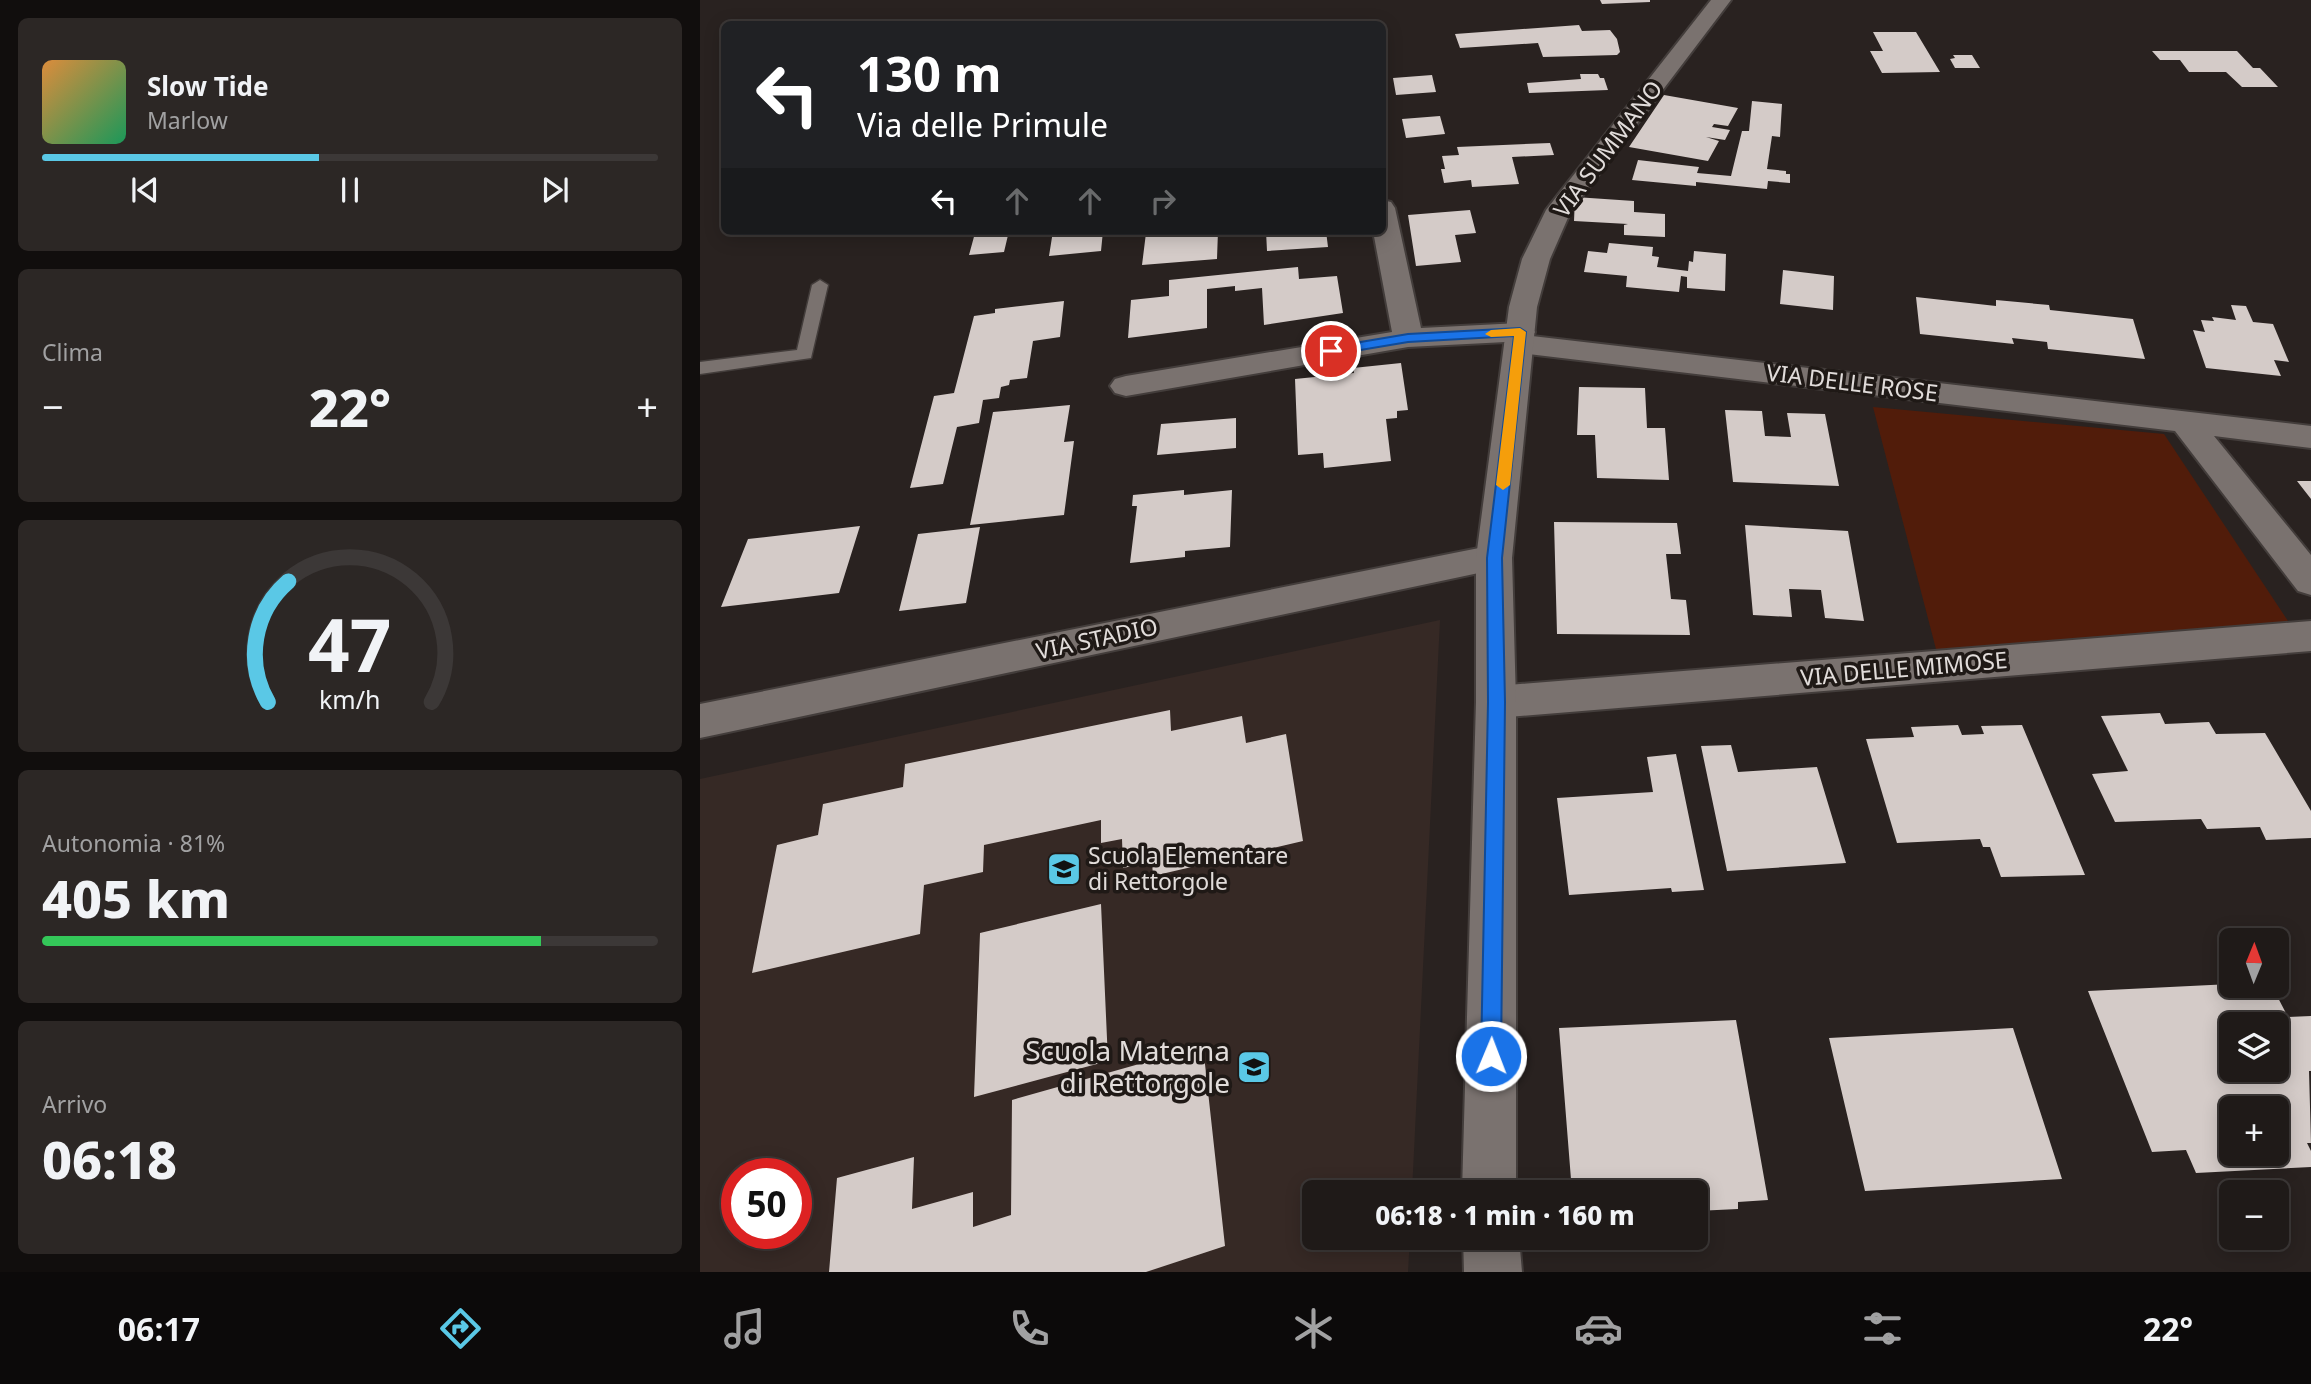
<!DOCTYPE html>
<html lang="it">
<meta charset="utf-8">
<style>
body{margin:0;font-family:"Noto Sans",sans-serif;background:#2c2725;color:#f1f3f6;height:100vh;display:flex;flex-direction:column;font-size:26px;white-space:nowrap}
*{box-sizing:border-box;margin:0}
p{font-size:23px;color:#a1a1a2}
.icon{flex:none;width:38px;height:38px;fill:none;stroke:currentColor;stroke-width:2;stroke-linecap:round;stroke-linejoin:round}
.map{position:relative;flex:1;overflow:hidden}
.sheet{display:flex;flex-direction:column;gap:18px;padding:18px;background:#110e0d;width:700px}
.sheet>*{flex:none}
.hud{position:absolute;left:21px;top:21px;width:665px;height:214px;border-radius:10px;box-shadow:0 4px 18px #0003,0 0 0 2px #3c3837;background:#202124;color:#fff;overflow:hidden}
.needle{width:46px;rotate:1deg}
.buttons{position:absolute;left:1519px;top:928px;display:grid;gap:14px}
.buttons a{display:grid;place-items:center;width:70px;height:70px;border-radius:10px;background:#1f1a18;box-shadow:0 4px 18px #0003,0 0 0 2px #3c3837;font-size:35px}
.speed{position:absolute;left:21px;top:1158px;display:flex;gap:14px;font-size:35px;font-weight:700;text-align:center}
.speed>*{display:grid;place-content:center;width:91px;height:91px;border-radius:50%;background:#1f1a18;box-shadow:0 4px 18px #0003,0 0 0 2px #3c3837;line-height:1}
.speed .limit{border:10px solid #d22;background:#fff;color:#111}
.pin{position:absolute;display:grid;place-items:center;width:60px;height:60px;color:#fff;margin:-30px;border:4px solid #fff;border-radius:50%;box-shadow:0 2px 7px #0007}
.me{position:absolute;width:77px;margin:-38px;rotate:1deg;stroke-linejoin:round;filter:drop-shadow(0 0 5px #0008)}
.turn{display:flex;align-items:center;gap:24px;height:147px;padding:0 21px;font-size:32px}
.turn .icon{width:91px;height:91px;stroke-width:2.5}
.turn b{display:block;font-size:49px;line-height:60px}
.lanes{display:flex;align-items:center;height:66px;padding:0 21px;background:#0003;justify-content:center;gap:35px;direction:ltr}
.lanes .off{opacity:.35}
.big{font-size:52px;font-weight:800;line-height:1.1}
.sheet .tile{flex:1;display:flex;flex-direction:column;justify-content:center;gap:10px;min-width:0;padding:0 24px;border-radius:10px;background:#2c2725}
.sheet .dial{align-items:center;gap:0}
.dial svg{height:182px;overflow:visible;fill:none;stroke:#3c3837;stroke-width:7;stroke-linecap:round;text-anchor:middle}
.dial text{fill:#f1f3f6;stroke:none}
.song{display:flex;align-items:center;gap:21px}
.cover{width:84px;height:84px;border-radius:10px;background:linear-gradient(135deg,hsl(30 70% 55%),hsl(150 70% 35%))}
.played{height:7px;border-radius:4px;background:linear-gradient(90deg,#5ac8e6 45%,#3c3837 45%)}
.keys{display:flex;justify-content:space-around;direction:ltr}
.heat{display:flex;justify-content:space-between;align-items:center;font-size:38px;direction:ltr}
.charge{height:10px;border-radius:5px;background:linear-gradient(90deg,#34c759 81%,#3c3837 0)}
.trip{position:absolute;left:602px;top:1180px;width:406px;height:70px;border-radius:10px;background:#1f1a18;box-shadow:0 4px 18px #0003,0 0 0 2px #3c3837;font-weight:800;line-height:70px;text-align:center}
.tabs{display:flex;height:112px;justify-content:space-around;align-items:center;background:#0c0a0a;color:#a1a1a2}
.tabs .icon{width:49px;height:49px}
.tabs .on{color:#5ac8e6}
.tabs b{font-size:32px;color:#f1f3f6}
main{display:flex;flex:1;min-height:0}
.map>svg:first-child{display:block}
</style>
<main>
<section class="sheet">
<div class="tile">
<div class="song"><i class="cover"></i><div><b>Slow Tide</b><p>Marlow</p></div></div>
<div class="played"></div>
<div class="keys"><svg class="icon" aria-label="previous" viewBox="0 0 24 24"><path d="M18 5L8 12l10 7zM5 5v14"/></svg><svg class="icon" aria-label="pause" viewBox="0 0 24 24"><path d="M8 5v14M16 5v14"/></svg><svg class="icon" aria-label="next" viewBox="0 0 24 24"><path d="M6 5l10 7-10 7zM19 5v14"/></svg></div>
</div>
<div class="tile"><p>Clima</p>
<div class="heat"><a>−</a><b class="big">22°</b><a>+</a></div>
</div>
<div class="tile dial"><svg viewBox="0 0 100 80">
<path d="M14 69A42 42 0 1 1 86 69"/>
<path d="M14 69A42 42 0 0 1 23 16" stroke="#5ac8e6"/>
<text x="50" y="56" font-size="32" font-weight="700">47</text>
<text x="50" y="72" font-size="11">km/h</text>
</svg></div>
<div class="tile"><p>Autonomia · 81%</p><b class="big">405 km</b><div class="charge"></div></div>
<div class="tile"><p>Arrivo</p><b class="big">06:18</b></div>
</section>
<div class="map">
<svg width="1611" height="1272" viewBox="0 0 1611 1272">
<rect width="100%" height="100%" fill="#292220"/>
<path fill="#362925" fill-rule="evenodd" d="M740,620L712,1192H614V1237H710L708,1272H0V779ZM37,1174H96V1234H37Z"/>
<path fill="#511c0a" d="M1173,407L1464,434L1590,624L1237,653Z"/>
<path fill="#d4cbc8" fill-rule="evenodd" d="M900,0H950V2L902,4Z
M879,25L882,31L910,30L917,39L920,52L917,55L843,57L838,43L760,48L755,34Z
M1173,32H1216L1240,72L1182,73L1170,51H1183Z
M1452,51H1537L1553,68H1560L1578,87H1542L1526,72H1489L1480,60H1460Z
M1253,55H1272L1280,68H1255L1250,59L1255,58Z
M880,74H898L900,78H904L908,90L829,93L827,83L881,79Z
M732,75L736,92L696,95L693,78Z
M964,95L1038,108L1028,126L1014,124L1012,127L1030,130L1025,140L1006,137L1019,141L1008,161L929,147Z
M1052,101L1082,104L1080,137L1072,136L1067,169L1086,171V174H1090V183L1068,181L1067,189L996,182V186L932,180L938,160L999,167L997,173L1031,176L1042,131H1049Z
M740,116L745,134L706,138L702,119Z
M850,143L854,155L812,157L819,184L772,187L771,180L744,183L741,169H745L742,156L759,155L757,147Z
M875,197L934,201V212L965,214V237L924,235V225L928,224L874,221Z
M770,210L776,233L755,235L761,262L716,266L708,215Z
M309,231L304,252L269,255L275,233Z
M353,231H403L401,251L349,256Z
M494,231H518L517,259L442,265L446,233L467,232V237L494,235Z
M566,231H626L628,247L567,251Z
M909,243L953,247L952,256L959,257L957,267L988,271L989,261L993,262L994,251L1026,254L1025,291L987,288V277L981,276L979,292L926,287L927,276L884,272L888,251L907,253Z
M598,267L599,279L637,276L643,313L564,325L562,288L535,291V286L507,289V328L428,338L431,300L469,296V280Z
M1083,270L1134,276L1133,310L1080,304Z
M1216,297L1296,306V300L1349,305L1350,310L1433,319L1445,359L1348,349L1347,342L1312,338L1314,344L1220,334Z
M364,301L360,337L333,341L327,378L310,380L309,385L301,387L299,398L283,400L279,423L257,427L243,484L210,488L234,396L254,393L274,316L295,313V309Z
M1531,305L1546,306L1553,322L1573,324L1589,362L1574,360L1581,376L1506,368L1493,330L1505,332L1501,320L1514,321L1512,317L1536,320Z
M701,363L708,410L697,411V418L686,419L691,461L624,468L623,453L598,455L595,379L654,373L653,368Z
M879,387L945,388L947,428H965L969,480L897,478L895,435H877Z
M370,405L364,442L374,441L364,515L270,525L293,412Z
M1025,410L1062,411L1065,436L1091,437L1087,413L1125,414L1139,486L1033,482Z
M536,418V448L457,455L461,424Z
M1597,481H1611V499Z
M484,490V495L532,490L530,547L485,551V557L430,563L437,506H432L433,495Z
M854,522L977,523L981,554H966L971,599L986,600L990,635L857,634Z
M1045,525L1148,531L1164,621L1125,618L1121,590L1089,589L1092,617L1053,615Z
M160,526L139,593L21,607L48,539Z
M280,527L266,603L199,611L218,534Z
M470,710L471,731L542,716L546,743L586,734L603,841L453,876L452,862L423,868L422,839L401,843V820L284,845L283,872L224,885L220,934L52,973L77,845L118,835L123,804L203,787L205,764Z
M1460,713L1465,724L1509,722L1516,734L1565,733L1611,811V838L1566,840L1560,827L1507,829L1501,819L1415,822L1392,774L1428,771L1401,716Z
M1258,725L1262,735L1284,734L1281,726L1322,725L1385,875L1301,877L1290,847H1283L1280,839L1197,843L1166,739L1214,737L1211,727Z
M1031,745L1038,772L1117,767L1146,863L1027,871L1001,746Z
M976,754L1004,890L972,892L971,888L869,895L857,798L953,792L947,757Z
M401,904L408,1061L274,1097L280,933Z
M1531,984L1566,985L1570,994H1576L1588,1017L1611,1016V1071H1609L1611,1143H1607L1611,1151V1167L1496,1173L1486,1150L1452,1152L1388,991ZM1531,1024H1577V1069H1531ZM1531,1108H1577V1153H1531Z
M1036,1020L1068,1200L1038,1202V1209L996,1211V1192H872L859,1028Z
M1313,1028L1362,1179L1165,1191L1129,1038Z
M503,1046L525,1246L446,1272H129L137,1178L214,1157L212,1209L273,1192V1227L311,1215L312,1100Z"/>
<g fill="none" stroke-linecap="round" stroke-linejoin="round">
<g stroke="#433d3b" stroke-width="3">
<path id="service" d="M120,280L128,285L111,358L0,374V362L97,350L112,285Z"/>
</g>
<g stroke="#433d3b" stroke-width="4">
<path id="minor" d="M682,200L691,202L695,208L721,328L820,323L830,326L835,332L832,336L1611,426V448L1514,436L1611,555V595L1598,591L1475,431L819,353L808,350L804,344L806,342L708,347L426,396L415,393L410,386L415,379L426,376L692,332L673,231H682Z
M1611,621V651L796,718L782,714L776,702L782,690L796,686Z"/>
</g>
<g stroke="#433d3b" stroke-width="4">
<path id="tertiary" d="M794,545L807,549L812,558L807,567L0,738V704Z"/>
</g>
<g stroke="#433d3b" stroke-width="4">
<path id="secondary" d="M1011,0H1031L871,211L850,259L837,307L812,558L816,702V1192H762L776,702V558L809,307L822,259L846,210Z
M763,1237H819L822,1272H764Z"/>
</g>
<use href="#service" fill="#7a726f" fill-rule="evenodd"/>
<use href="#minor" fill="#7a726f" fill-rule="evenodd"/>
<use href="#tertiary" fill="#7a726f" fill-rule="evenodd"/>
<use href="#secondary" fill="#7a726f" fill-rule="evenodd"/>
</g>
<path fill="#1a73e8" stroke="#114b97" stroke-width="2" d="M820,328L826,332L802,558L805,702L801,1056L798,1063L791,1066L784,1063L781,1056L788,702L787,558L814,336L708,342L631,355L625,351L631,347L708,334Z"/>
<path fill="#f59e0b" d="M820,328L826,332L810,485L803,490L796,485L814,336L791,337L785,334L791,330Z"/>
<defs>
<g id="school-square" transform="scale(1.75)"><rect x="-9" y="-9" width="18" height="18" rx="4" fill="#5ac8e6" stroke="#1f1916"/><path d="M0-5L7-2L0 1L-7-2ZM-4 1L0 2.5L4 1V4Q0 6-4 4Z" fill="#111"/></g>
</defs>
<g fill-rule="evenodd">
<use href="#school-square" x="364" y="869"/>
<use href="#school-square" x="554" y="1067"/>
</g>
<g text-anchor="middle" stroke-width="7" stroke-linejoin="round" paint-order="stroke">
<g font-size="23" fill="#e1dcda" stroke="#1f1916">
<text transform="translate(908 149) rotate(-53)" y="8">VIA SUMMANO</text>
<text transform="translate(1152 383) rotate(7)" y="8">VIA DELLE ROSE</text>
<text transform="translate(397 639) rotate(-12)" y="8">VIA STADIO</text>
<text transform="translate(1204 669) rotate(-5)" y="8">VIA DELLE MIMOSE</text>
</g>
<g font-size="23" fill="#e1dcda" stroke="#1f1916" text-anchor="start">
<text x="388" y="864">Scuola Elementare<tspan x="388" dy="26">di Rettorgole</tspan></text>
</g>
<g font-size="28" fill="#e1dcda" stroke="#1f1916" text-anchor="end">
<text x="530" y="1061">Scuola Materna<tspan x="530" dy="32">di Rettorgole</tspan></text>
</g>
</g>
</svg>
<div class="buttons">
<a><svg class="needle" viewBox="-14 -14 28 28"><path d="M0-13l5 13h-10z" fill="#e53935"/><path d="M0 13l5-13h-10z" fill="#a1a1a2"/></svg></a>
<a><svg class="icon" aria-label="layers" viewBox="0 0 24 24"><path d="M12 4l9 5-9 5-9-5zM3 14l9 5 9-5"/></svg></a>
<a>+</a>
<a>−</a>
</div>
<div class="speed"><div class="limit">50</div></div>
<div class="pin" style="left:631px;top:351px;background:#d93025"><svg class="icon" aria-label="arrive" viewBox="0 0 24 24"><path d="M6 21V4h12l-3 4 3 4H6"/></svg></div>
<svg class="me" style="left:791px;top:1056px" viewBox="-20 -20 40 40"><circle r="17" fill="#1a73e8" stroke="#fff" stroke-width="3"/><path d="M0-11L8 9 0 5-8 9z" fill="#fff"/></svg>
<div class="trip">06:18 · 1 min · 160 m</div>
<div class="hud">
<div class="turn"><svg class="icon" aria-label="left" viewBox="0 0 24 24"><path d="M17 20v-9H6M10 6l-5 5 5 5"/></svg><div><b>130 m</b>Via delle Primule</div></div>
<div class="lanes"><svg class="icon" aria-label="left" viewBox="0 0 24 24"><path d="M17 20v-9H6M10 6l-5 5 5 5"/></svg><svg class="icon off" aria-label="ahead" viewBox="0 0 24 24"><path d="M12 20V5M6 11l6-6 6 6"/></svg><svg class="icon off" aria-label="ahead" viewBox="0 0 24 24"><path d="M12 20V5M6 11l6-6 6 6"/></svg><svg class="icon off" aria-label="right" viewBox="0 0 24 24"><path d="M7 20v-9h11M14 6l5 5-5 5"/></svg></div>
</div>
</div>
</main>
<nav class="tabs">
<b>06:17</b>
<svg class="icon on" aria-label="directions" viewBox="0 0 24 24"><path d="M12 3l9 9-9 9-9-9zM9 14v-3h6M13 9l2 2-2 2"/></svg>
<svg class="icon" aria-label="music" viewBox="0 0 24 24"><path d="M9 18V5l10-2v13"/><circle cx="6" cy="18" r="3"/><circle cx="16" cy="16" r="3"/></svg>
<svg class="icon" aria-label="phone" viewBox="0 0 24 24"><path d="M5 4h4l2 5-3 2q2 4 5 5l2-3 5 2v4C11 20 4 13 5 4z"/></svg>
<svg class="icon" aria-label="climate" viewBox="0 0 24 24"><path d="M12 3v18M4 7l16 10M4 17L20 7"/></svg>
<svg class="icon" aria-label="car" viewBox="0 0 24 24"><path d="M5 17H2v-5l4-1 3-4h7l3 4 3 1v5h-3M9 17h6M6 11h13"/><circle cx="7" cy="17" r="2"/><circle cx="17" cy="17" r="2"/></svg>
<svg class="icon" aria-label="filters" viewBox="0 0 24 24"><path d="M4 7h16M4 17h16"/><circle cx="9" cy="7" r="2"/><circle cx="15" cy="17" r="2"/></svg>
<b>22°</b>
</nav>
